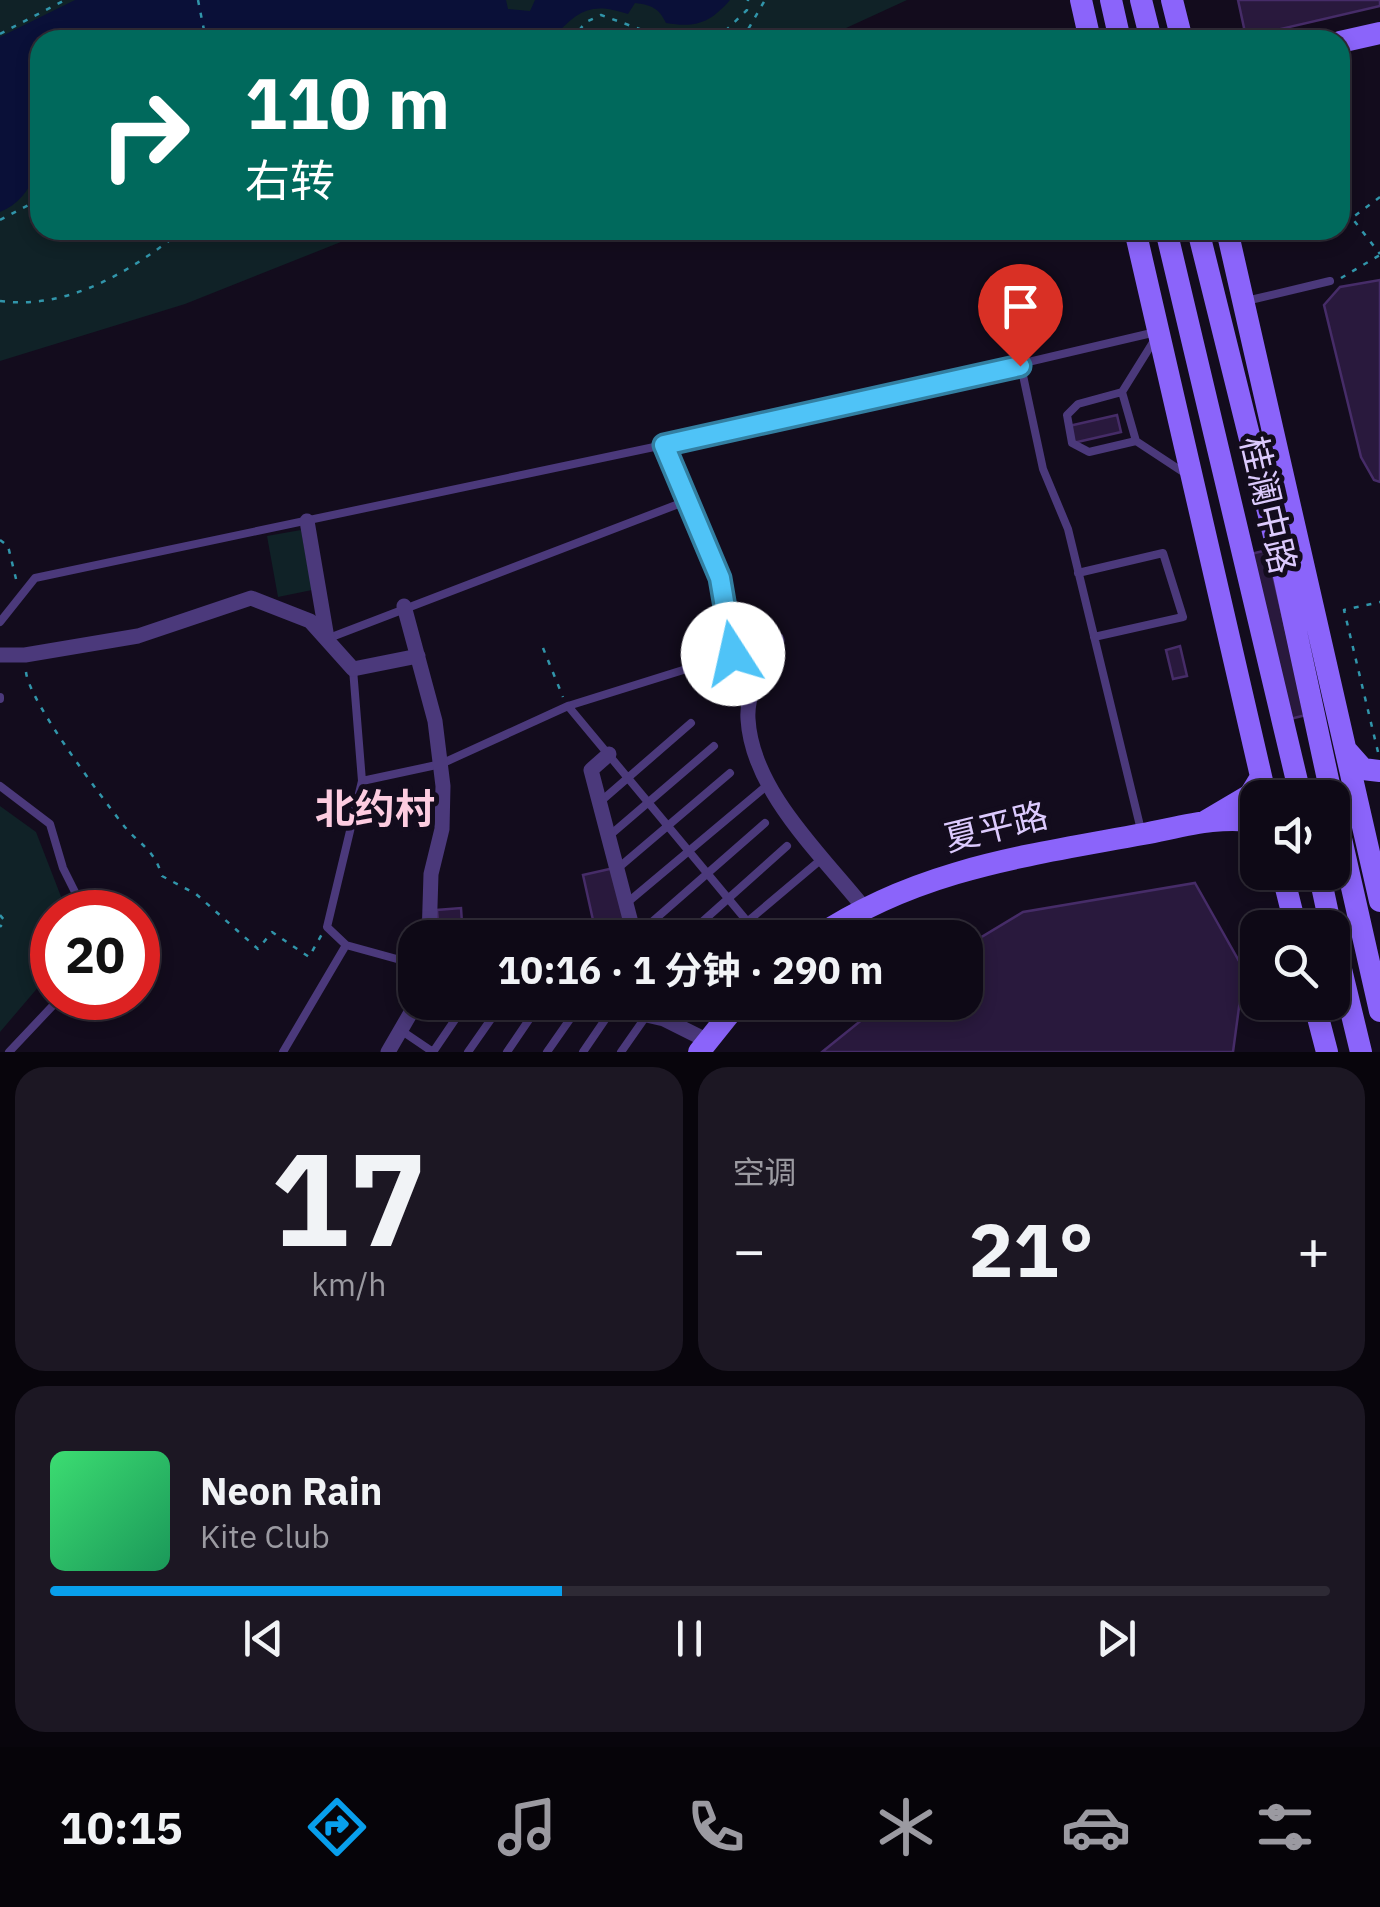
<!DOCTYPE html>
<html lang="zh">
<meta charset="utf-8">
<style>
body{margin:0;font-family:"IBM Plex Sans","Noto Sans SC",sans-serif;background:#1c1723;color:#f1f3f6;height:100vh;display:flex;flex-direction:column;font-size:38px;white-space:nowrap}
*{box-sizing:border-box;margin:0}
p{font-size:32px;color:#9b9aa1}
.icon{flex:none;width:55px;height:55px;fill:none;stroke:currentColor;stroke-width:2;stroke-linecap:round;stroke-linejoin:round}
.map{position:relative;height:1052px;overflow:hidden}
.drawer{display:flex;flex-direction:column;gap:15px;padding:15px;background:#08050c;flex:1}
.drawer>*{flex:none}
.top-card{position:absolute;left:30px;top:30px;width:1320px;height:210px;border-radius:30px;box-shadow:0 5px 15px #0003,0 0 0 2px #2e2a35;background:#00695c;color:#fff;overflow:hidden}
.controls{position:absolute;left:1240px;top:780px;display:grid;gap:20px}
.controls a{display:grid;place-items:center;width:110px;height:110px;border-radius:20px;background:#0e0916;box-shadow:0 5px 15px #0003,0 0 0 2px #2e2a35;font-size:50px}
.speed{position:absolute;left:30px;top:890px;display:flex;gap:20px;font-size:50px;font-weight:700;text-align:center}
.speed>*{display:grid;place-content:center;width:130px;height:130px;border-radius:50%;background:#0e0916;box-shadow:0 5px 15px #0003,0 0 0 2px #2e2a35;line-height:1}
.speed .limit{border:15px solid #d22;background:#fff;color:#111}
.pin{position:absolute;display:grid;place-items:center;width:85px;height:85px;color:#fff;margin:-102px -42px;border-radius:50% 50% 50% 0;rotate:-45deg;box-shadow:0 0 10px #0007}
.pin .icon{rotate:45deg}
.me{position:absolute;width:110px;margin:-55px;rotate:350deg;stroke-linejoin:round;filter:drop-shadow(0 0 8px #0008)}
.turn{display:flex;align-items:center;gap:35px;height:210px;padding:0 50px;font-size:45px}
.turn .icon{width:130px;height:130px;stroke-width:2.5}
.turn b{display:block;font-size:70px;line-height:85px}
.big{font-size:75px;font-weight:700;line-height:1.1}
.drawer .card{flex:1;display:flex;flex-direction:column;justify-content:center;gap:15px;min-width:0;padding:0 35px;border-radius:30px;background:#1c1723}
.drawer .dial{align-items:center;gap:0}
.dial b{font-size:130px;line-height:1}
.song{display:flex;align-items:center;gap:30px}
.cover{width:120px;height:120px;border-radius:15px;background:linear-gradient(135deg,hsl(140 70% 55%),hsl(150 70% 35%))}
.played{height:10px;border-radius:5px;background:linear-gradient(90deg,#089fec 40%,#2e2a35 40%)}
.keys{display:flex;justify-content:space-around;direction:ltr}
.heat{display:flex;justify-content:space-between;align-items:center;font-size:55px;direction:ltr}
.drawer .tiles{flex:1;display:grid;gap:15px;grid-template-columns:1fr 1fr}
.card:last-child{grid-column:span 2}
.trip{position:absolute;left:398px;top:920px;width:585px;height:100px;border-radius:30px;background:#0e0916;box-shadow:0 5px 15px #0003,0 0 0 2px #2e2a35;font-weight:700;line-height:100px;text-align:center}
.tab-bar{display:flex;height:160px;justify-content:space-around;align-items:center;background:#060409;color:#9b9aa1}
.tab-bar .icon{width:70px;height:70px}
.tab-bar .selected{color:#089fec}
.tab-bar b{font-size:45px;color:#f1f3f6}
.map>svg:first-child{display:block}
</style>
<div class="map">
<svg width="1380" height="1052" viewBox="0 0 1380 1052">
<rect width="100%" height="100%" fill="#130c1d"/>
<path fill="#102227" d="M0,0H907L820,40H40V230H371L185,304L0,361Z
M301,530L312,590L278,597L267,536Z
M0,806L36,832L67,912H52V971L0,1032Z"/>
<path fill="#0a1038" d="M75,0H506L508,9L530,11L535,0H730C710,23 696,28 666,23C659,8 651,5 635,3L628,14C590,1 577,11 551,40H336L265,28L210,32L185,40H40C40,93 59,189 0,212V37Z"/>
<path fill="#29193d" stroke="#462c68" stroke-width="2.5" d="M1238,0H1380V6L1246,37Z
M1380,280V482L1374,480L1361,457L1324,305L1340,287Z
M1117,415L1121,432L1073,443L1069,426Z
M1267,550L1306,715L1274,723L1235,558Z
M1180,646L1187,676L1173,679L1166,650Z
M614,868L629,938H597L583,875Z
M1195,883L1244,970L1233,1052H822L884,1002H965V947L1023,912Z
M461,908L463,938H439L437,910Z"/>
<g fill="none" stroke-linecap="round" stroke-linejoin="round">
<path stroke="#3195aa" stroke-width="2.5" stroke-dasharray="5 8" stroke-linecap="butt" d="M198,0L206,40
M0,34L65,0
M571,40L586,22L601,15L670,40
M716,40L747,10L748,0
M742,40L765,0
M1380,197L1352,218L1380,254
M0,220L40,199
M1341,278L1380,255
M0,301C69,310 131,271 183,230
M0,540L8,546L17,583
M543,648L563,697
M26,672C29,701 100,795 121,822C138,845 153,846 162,876L196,894L258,949L272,932L309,957L322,934
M1378,752L1344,610L1380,602
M0,915L5,921L0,927"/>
<path stroke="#4b397b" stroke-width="8" d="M1246,301L1330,281
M1155,339L1122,392L1136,441L1183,472
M1021,366L1043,469L1068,529L1141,830
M1122,392L1078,404L1067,415L1072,443L1089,452L1136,441
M664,445L720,578L733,654
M1078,573L1163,553L1183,617L1094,637
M0,622L35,578L763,424L1156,332
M329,638L689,500
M0,697V699
M568,706L761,938
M362,781L441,764L568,706L773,642
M0,786L50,824L63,868L85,912
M600,802L691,723
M609,836L714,746
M617,869L730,773
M628,902L770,783
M637,935L765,823
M684,938L787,846
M728,938L824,857
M346,945L327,927L362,781L353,669
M402,1031L433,1052L467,1002
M9,1052L60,998
M283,1052L346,945L415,964
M468,1052L503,1002
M507,1052L541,1002
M547,1052L582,1002
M583,1052L613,1008
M621,1052L656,1002"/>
<path stroke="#4b397b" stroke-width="15" d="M307,521L327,638
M404,606L435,721L443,786L442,829L431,874L429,938
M777,640C765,664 746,691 748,719C752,791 822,855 864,908
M0,655H25L138,636L251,598L310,621L353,669L418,656
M609,754L591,770L635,938
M590,1002L664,1019L708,1041
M388,1052L417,1002"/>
<path stroke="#8b64fa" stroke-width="22" d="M1081,0L1090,40
M1111,0L1120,40
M1141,0L1151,40
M1172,0L1182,40
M1340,42L1380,33
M1135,230L1266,798
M1166,230L1301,798
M1198,230L1284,576L1332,798
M1227,230L1380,901
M1347,751L1363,769L1380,771
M1332,799L1380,1011
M1206,821L1250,795L1261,777
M1282,872L1296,928
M1319,872L1331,928
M1332,932L1361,1052
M815,938C918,869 1025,856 1143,834C1181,827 1218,815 1258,822
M1314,1002L1327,1052
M699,1052L739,1002"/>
</g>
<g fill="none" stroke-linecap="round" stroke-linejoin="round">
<g stroke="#337fa1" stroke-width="25">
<path id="route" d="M733,654L720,578L664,445L1020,366"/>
</g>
<use href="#route" stroke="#4fc3f7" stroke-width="18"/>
</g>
<g text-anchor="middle" stroke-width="10" stroke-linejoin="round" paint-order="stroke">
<g font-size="35" fill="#dccafd" stroke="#130c1d">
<text transform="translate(1268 505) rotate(77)" y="12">桂澜中路</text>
<text transform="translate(996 827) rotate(-14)" y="12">夏平路</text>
</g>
<g font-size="40" font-weight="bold" fill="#fdcce0" stroke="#130c1d">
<text x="375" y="823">北约村</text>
</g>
</g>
</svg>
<div class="controls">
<a><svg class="icon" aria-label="sound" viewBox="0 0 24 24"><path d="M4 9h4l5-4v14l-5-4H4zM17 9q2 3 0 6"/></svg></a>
<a><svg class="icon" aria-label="search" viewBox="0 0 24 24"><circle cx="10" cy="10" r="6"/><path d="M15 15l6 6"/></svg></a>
</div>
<div class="speed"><div class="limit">20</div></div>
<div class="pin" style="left:1020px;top:366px;background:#d93025"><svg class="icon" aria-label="arrive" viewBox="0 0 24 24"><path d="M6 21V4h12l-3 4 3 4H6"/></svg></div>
<svg class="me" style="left:733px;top:654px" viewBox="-20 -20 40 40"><circle r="19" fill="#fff"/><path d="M0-13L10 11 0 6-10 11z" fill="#4fc3f7"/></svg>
<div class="trip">10:16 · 1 分钟 · 290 m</div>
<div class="top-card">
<div class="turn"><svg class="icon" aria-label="right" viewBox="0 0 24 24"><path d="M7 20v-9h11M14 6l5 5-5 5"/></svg><div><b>110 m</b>右转</div></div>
</div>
</div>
<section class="drawer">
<div class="tiles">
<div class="card dial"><b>17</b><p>km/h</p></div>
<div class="card"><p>空调</p>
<div class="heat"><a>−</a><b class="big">21°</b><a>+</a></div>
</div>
<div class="card">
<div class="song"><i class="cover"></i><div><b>Neon Rain</b><p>Kite Club</p></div></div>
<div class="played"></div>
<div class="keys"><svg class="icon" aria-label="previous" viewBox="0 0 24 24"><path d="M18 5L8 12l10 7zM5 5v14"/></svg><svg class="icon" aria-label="pause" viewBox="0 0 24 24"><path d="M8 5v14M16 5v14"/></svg><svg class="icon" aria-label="next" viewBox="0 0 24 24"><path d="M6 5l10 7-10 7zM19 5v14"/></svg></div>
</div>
</div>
</section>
<nav class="tab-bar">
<b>10:15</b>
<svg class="icon selected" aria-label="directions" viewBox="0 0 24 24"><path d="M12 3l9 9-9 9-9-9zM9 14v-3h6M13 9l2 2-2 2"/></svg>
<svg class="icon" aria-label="music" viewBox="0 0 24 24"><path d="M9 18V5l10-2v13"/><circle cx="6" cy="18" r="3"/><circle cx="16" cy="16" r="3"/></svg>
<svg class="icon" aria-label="phone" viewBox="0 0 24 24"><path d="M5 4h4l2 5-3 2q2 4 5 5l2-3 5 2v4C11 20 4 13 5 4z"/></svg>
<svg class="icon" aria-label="climate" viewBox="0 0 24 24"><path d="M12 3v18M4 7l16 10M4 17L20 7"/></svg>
<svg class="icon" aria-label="car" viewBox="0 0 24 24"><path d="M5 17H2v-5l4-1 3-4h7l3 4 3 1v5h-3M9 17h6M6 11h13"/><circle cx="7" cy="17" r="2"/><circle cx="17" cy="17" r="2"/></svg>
<svg class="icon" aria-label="filters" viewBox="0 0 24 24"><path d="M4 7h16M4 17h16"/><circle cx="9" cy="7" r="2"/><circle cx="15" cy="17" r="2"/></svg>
</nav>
